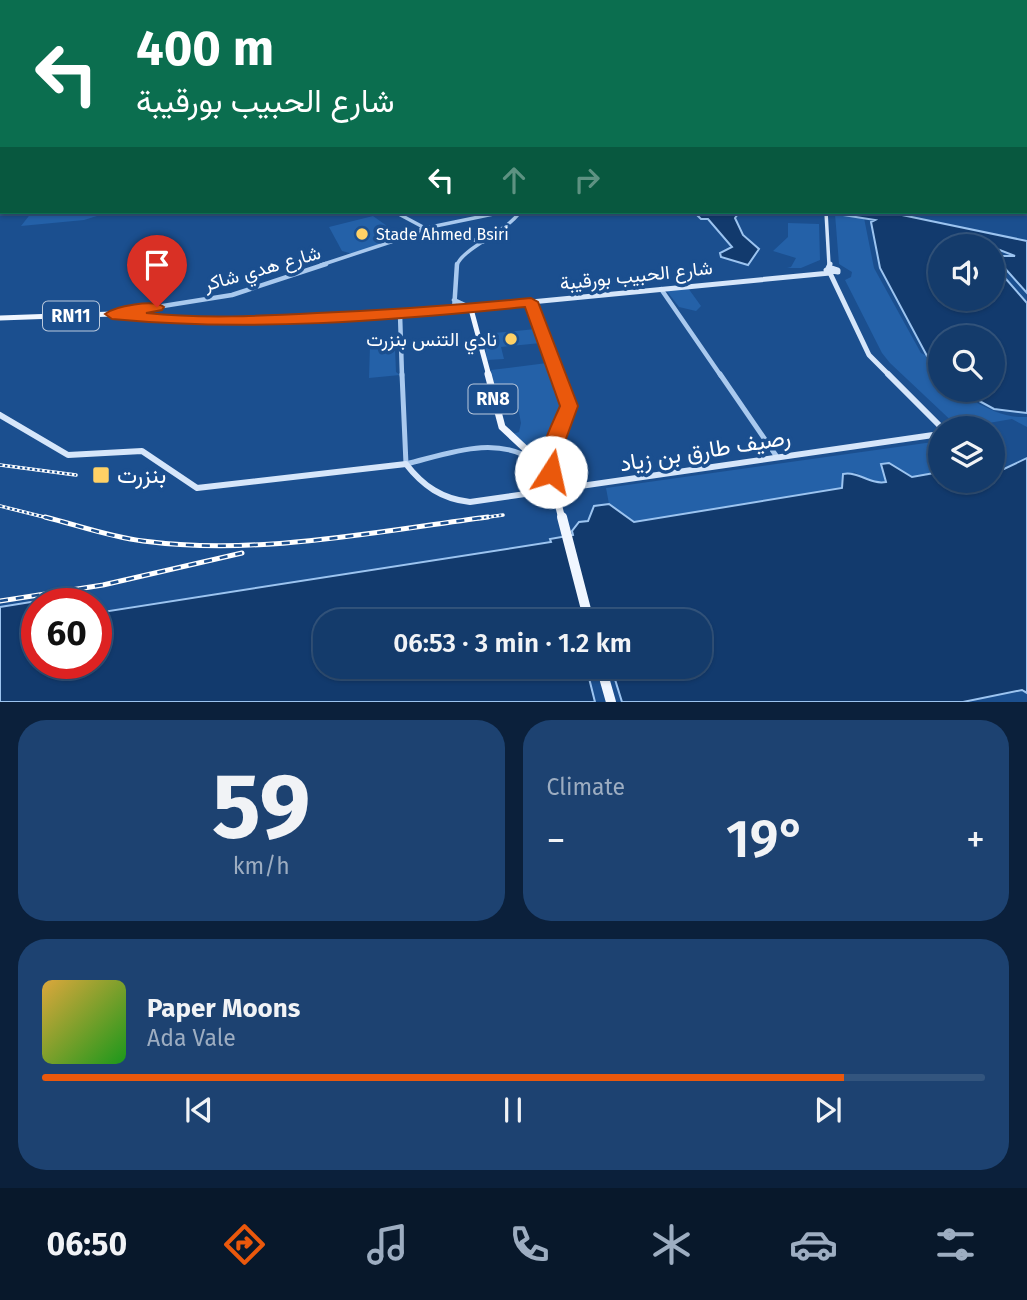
<!DOCTYPE html>
<meta charset="utf-8">
<style>
body{margin:0;font-family:"Fira Sans",Vazirmatn,sans-serif;background:#1d4271;color:#f1f3f6;height:100vh;display:flex;flex-direction:column;font-size:26px;white-space:nowrap}
*{box-sizing:border-box;margin:0}
p{font-size:23px;color:#9dadc1}
.icon{flex:none;width:38px;height:38px;fill:none;stroke:currentColor;stroke-width:2;stroke-linecap:round;stroke-linejoin:round}
.map{position:relative;height:702px;overflow:hidden}
.details{display:flex;flex-direction:column;gap:18px;padding:18px;background:#0b203b;flex:1}
.details>*{flex:none}
.guide{position:absolute;left:0px;top:0px;width:1027px;height:214px;box-shadow:0 2px 5px #0004,0 0 0 2px #33557e;background:#0b6e4f;color:#fff;overflow:hidden}
.controls{position:absolute;left:928px;top:234px;display:grid;gap:14px}
.controls a{display:grid;place-items:center;width:77px;height:77px;border-radius:50%;background:#143b6b;box-shadow:0 2px 5px #0004,0 0 0 2px #33557e;font-size:35px}
.speed{position:absolute;left:21px;top:588px;display:flex;gap:14px;font-size:35px;font-weight:700;text-align:center}
.speed>*{display:grid;place-content:center;width:91px;height:91px;border-radius:50%;background:#143b6b;box-shadow:0 2px 5px #0004,0 0 0 2px #33557e;line-height:1}
.speed .limit{border:10px solid #d22;background:#fff;color:#111}
.pin{position:absolute;display:grid;place-items:center;width:60px;height:60px;color:#fff;margin:-72px -30px;border-radius:50% 50% 50% 0;rotate:-45deg;box-shadow:0 0 7px #0007}
.pin .icon{rotate:45deg}
.me{position:absolute;width:77px;margin:-38px;rotate:10deg;stroke-linejoin:round;filter:drop-shadow(0 0 5px #0008)}
.turn{display:flex;align-items:center;gap:24px;height:147px;padding:0 21px;font-size:32px}
.turn .icon{width:91px;height:91px;stroke-width:2.5}
.turn b{display:block;font-size:49px;line-height:60px}
.lanes{display:flex;align-items:center;height:66px;padding:0 21px;background:#0003;justify-content:center;gap:35px;direction:ltr}
.lanes .off{opacity:.35}
.big{font-size:52px;font-weight:600;line-height:1.1}
.details .tile{flex:1;display:flex;flex-direction:column;justify-content:center;gap:10px;min-width:0;padding:0 24px;border-radius:28px;background:#1d4271}
.details .dial{align-items:center;gap:0}
.dial b{font-size:91px;line-height:1}
.song{display:flex;align-items:center;gap:21px}
.cover{width:84px;height:84px;border-radius:10px;background:linear-gradient(135deg,hsl(40 70% 55%),hsl(120 70% 35%))}
.played{height:7px;border-radius:4px;background:linear-gradient(90deg,#ea580c 85%,#33557e 85%)}
.keys{display:flex;justify-content:space-around;direction:ltr}
.heat{display:flex;justify-content:space-between;align-items:center;font-size:38px;direction:ltr}
.details .tiles{flex:1;display:grid;gap:18px;grid-template-columns:1fr 1fr}
.tile:last-child{grid-column:span 2}
.trip{position:absolute;left:313px;top:609px;width:399px;height:70px;border-radius:28px;background:#143b6b;box-shadow:0 2px 5px #0004,0 0 0 2px #33557e;font-weight:600;line-height:70px;text-align:center}
.menu{display:flex;height:112px;justify-content:space-around;align-items:center;background:#08182b;color:#9dadc1}
.menu .icon{width:49px;height:49px}
.menu .on{color:#ea580c}
.menu b{font-size:32px;color:#f1f3f6}
.map>svg:first-child{display:block}
</style>
<div class="map">
<svg width="1027" height="702" viewBox="0 0 1027 702">
<rect width="100%" height="100%" fill="#1b4f8f"/>
<path fill="#2461a8" d="M32,212H110L84,220L21,226Z
M835,214L864,218L874,268L921,353L940,363V390C968,390 989,419 1027,417V427L1012,419L959,428L890,363L882,353L845,280L851,277L852,272L839,264Z
M373,216L401,236L353,254L342,251L329,227Z
M788,223L819,224L820,260L801,268H787L791,267L796,258L773,251L788,237Z
M688,288L701,306L696,311L679,307L666,290Z
M536,329L541,343L501,347L504,359L487,360L484,334Z
M399,344L395,349L396,372L400,375L369,378L370,346Z
M547,363L565,405L549,447L547,461H544L513,434L519,432L521,423L517,402H498L491,370Z
M940,441V472L912,478L890,463L882,464L886,482L871,481L854,472L843,488L633,522L609,504L606,488Z"/>
<path fill="#123a6d" stroke="#9cc4f0" stroke-width="2" fill-rule="evenodd" d="M706,212H752L738,214L735,218L743,235L759,249L748,265L721,257L720,253L732,247L708,219H701L696,214Z
M824,212L902,215L1027,241V293L994,256H1015L992,247H940V299H992V263L1027,303V413L994,409L959,390H992V338H940V361L927,356L880,268L871,222L875,220Z
M1027,458V693L1022,690L963,702H622L613,673L589,678L595,702H0V607L74,595L70,604H37V663H96V613L551,542L550,539L573,535L572,531L579,522L588,521L594,506L609,504L634,522L842,488L843,474C859,471 870,485 886,482L881,464L889,463L912,477L940,472V481H992V469H1004ZM326,621H700V667H326Z"/>
<g fill="none" stroke-linecap="round" stroke-linejoin="round">
<path stroke="#a9c9ee" stroke-width="3.5" d="M395,212L423,227
M429,228L421,229L503,212
M430,230L483,242
M321,265L424,231
M457,265C463,248 505,233 520,212"/>
<path stroke="#a9c9ee" stroke-width="4.5" d="M661,289L721,376
M454,300L469,307
M454,310L457,264
M119,313L232,295L326,264
M400,314L402,376"/>
<path stroke="#a9c9ee" stroke-width="5" d="M402,374L406,464C447,454 496,434 534,461
M720,374L777,457"/>
<path stroke="#d6e6fa" stroke-width="3.5" d="M826,212L829,265"/>
<path stroke="#d6e6fa" stroke-width="5" d="M828,268L830,264
M832,268L838,270V272L826,270Z
M830,273L869,355L890,376
M531,302L830,273"/>
<path stroke="#d6e6fa" stroke-width="6" d="M888,374L943,429
M0,415L68,455L142,451L197,488L406,464C423,486 442,499 470,502L940,434"/>
<path stroke="#f0f6ff" stroke-width="5" d="M471,309L489,376
M0,318L112,314L186,321H249L435,312L531,302L558,376"/>
<path stroke="#f0f6ff" stroke-width="7" d="M488,374L502,427L532,455L548,476
M551,476L553,447L569,406L557,374"/>
<path stroke="#f0f6ff" stroke-width="10" d="M601,667L611,702"/>
<g stroke="#fff" stroke-width="3.5">
<path id="rail-far1" d="M0,465L76,475
M0,506L52,519
M474,519L503,515"/>
</g>
<g stroke="#fff" stroke-width="5">
<path id="rail" d="M45,517C77,525 110,537 143,541C258,556 373,532 488,517
M0,601L103,585L242,553"/>
</g>
<use href="#rail-far1" stroke="#1b4f8f" stroke-width="2" stroke-dasharray="2.5" stroke-linecap="butt"/>
<use href="#rail" stroke="#1b4f8f" stroke-width="2.5" stroke-dasharray="8" stroke-linecap="butt"/>
<path stroke="#f0f6ff" stroke-width="7" d="M551,476L562,519"/>
<path stroke="#f0f6ff" stroke-width="10" d="M562,517L589,621"/>
</g>
<linearGradient id="sky" x2="0" y2="1"><stop stop-color="#0f2b4f"/><stop offset="0.53" stop-color="#39639b"/><stop offset="1" stop-color="#39639b" stop-opacity="0"/></linearGradient>
<rect width="1027" height="210" fill="url(#sky)"/>
<path fill="#ea580c" stroke="#983908" stroke-width="2" d="M531,298L538,302L578,406L563,447L558,478L551,480L544,478C533,458 552,425 560,406L525,307C388,321 249,332 112,319L105,314C115,306 154,299 164,307L162,310L146,313C203,319 260,316 317,313C389,310 460,305 531,298Z"/>
<g fill="#ffd166" stroke="#1b4f8f" stroke-width="2.5">
<circle cx="362" cy="234" r="7"/>
<circle cx="511" cy="339" r="7"/>
<rect x="92" y="466" width="18" height="18" rx="3.5"/>
</g>
<g text-anchor="middle" stroke-width="7" stroke-linejoin="round" paint-order="stroke">
<g font-size="16" fill="#fff" stroke="#1b4f8f" text-anchor="start">
<text x="376" y="240">Stade Ahmed Bsiri</text>
</g>
<g fill="#1b4f8f" stroke="#bbcadd" stroke-width="2">
<rect x="43" y="301.5" width="56" height="29" rx="5"/>
<rect x="468.5" y="384.5" width="49" height="29" rx="5"/>
</g>
<g font-size="18" font-weight="bold" fill="#fff">
<text x="71" y="322">RN11</text>
<text x="493" y="405">RN8</text>
</g>
<g font-size="19" fill="#fff" stroke="#1b4f8f">
<text transform="translate(262 268) rotate(-16)" y="7">شارع هدي شاكر</text>
<text transform="translate(636 275) rotate(-6)" y="7">شارع الحبيب بورقيبة</text>
</g>
<g font-size="19" fill="#fff" stroke="#1b4f8f" text-anchor="end">
<text x="497" y="346">نادي التنس بنزرت</text>
</g>
<g font-size="23" fill="#fff" stroke="#1b4f8f">
<text transform="translate(705 450) rotate(-9)" y="8">رصيف طارق بن زياد</text>
</g>
<g font-size="23" fill="#fff" stroke="#1b4f8f" text-anchor="start">
<text x="117" y="483">بنزرت</text>
</g>
</g>
</svg>
<div class="controls">
<a><svg class="icon" aria-label="sound" viewBox="0 0 24 24"><path d="M4 9h4l5-4v14l-5-4H4zM17 9q2 3 0 6"/></svg></a>
<a><svg class="icon" aria-label="search" viewBox="0 0 24 24"><circle cx="10" cy="10" r="6"/><path d="M15 15l6 6"/></svg></a>
<a><svg class="icon" aria-label="layers" viewBox="0 0 24 24"><path d="M12 4l9 5-9 5-9-5zM3 14l9 5 9-5"/></svg></a>
</div>
<div class="speed"><div class="limit">60</div></div>
<div class="pin" style="left:157px;top:307px;background:#d93025"><svg class="icon" aria-label="arrive" viewBox="0 0 24 24"><path d="M6 21V4h12l-3 4 3 4H6"/></svg></div>
<svg class="me" style="left:551px;top:472px" viewBox="-20 -20 40 40"><circle r="19" fill="#fff"/><path d="M0-13L10 11 0 6-10 11z" fill="#ea580c"/></svg>
<div class="trip">06:53 · 3 min · 1.2 km</div>
<div class="guide">
<div class="turn"><svg class="icon" aria-label="left" viewBox="0 0 24 24"><path d="M17 20v-9H6M10 6l-5 5 5 5"/></svg><div><b>400 m</b>شارع الحبيب بورقيبة</div></div>
<div class="lanes"><svg class="icon" aria-label="left" viewBox="0 0 24 24"><path d="M17 20v-9H6M10 6l-5 5 5 5"/></svg><svg class="icon off" aria-label="ahead" viewBox="0 0 24 24"><path d="M12 20V5M6 11l6-6 6 6"/></svg><svg class="icon off" aria-label="right" viewBox="0 0 24 24"><path d="M7 20v-9h11M14 6l5 5-5 5"/></svg></div>
</div>
</div>
<section class="details">
<div class="tiles">
<div class="tile dial"><b>59</b><p>km/h</p></div>
<div class="tile"><p>Climate</p>
<div class="heat"><a>−</a><b class="big">19°</b><a>+</a></div>
</div>
<div class="tile">
<div class="song"><i class="cover"></i><div><b>Paper Moons</b><p>Ada Vale</p></div></div>
<div class="played"></div>
<div class="keys"><svg class="icon" aria-label="previous" viewBox="0 0 24 24"><path d="M18 5L8 12l10 7zM5 5v14"/></svg><svg class="icon" aria-label="pause" viewBox="0 0 24 24"><path d="M8 5v14M16 5v14"/></svg><svg class="icon" aria-label="next" viewBox="0 0 24 24"><path d="M6 5l10 7-10 7zM19 5v14"/></svg></div>
</div>
</div>
</section>
<nav class="menu">
<b>06:50</b>
<svg class="icon on" aria-label="directions" viewBox="0 0 24 24"><path d="M12 3l9 9-9 9-9-9zM9 14v-3h6M13 9l2 2-2 2"/></svg>
<svg class="icon" aria-label="music" viewBox="0 0 24 24"><path d="M9 18V5l10-2v13"/><circle cx="6" cy="18" r="3"/><circle cx="16" cy="16" r="3"/></svg>
<svg class="icon" aria-label="phone" viewBox="0 0 24 24"><path d="M5 4h4l2 5-3 2q2 4 5 5l2-3 5 2v4C11 20 4 13 5 4z"/></svg>
<svg class="icon" aria-label="climate" viewBox="0 0 24 24"><path d="M12 3v18M4 7l16 10M4 17L20 7"/></svg>
<svg class="icon" aria-label="car" viewBox="0 0 24 24"><path d="M5 17H2v-5l4-1 3-4h7l3 4 3 1v5h-3M9 17h6M6 11h13"/><circle cx="7" cy="17" r="2"/><circle cx="17" cy="17" r="2"/></svg>
<svg class="icon" aria-label="filters" viewBox="0 0 24 24"><path d="M4 7h16M4 17h16"/><circle cx="9" cy="7" r="2"/><circle cx="15" cy="17" r="2"/></svg>
</nav>
